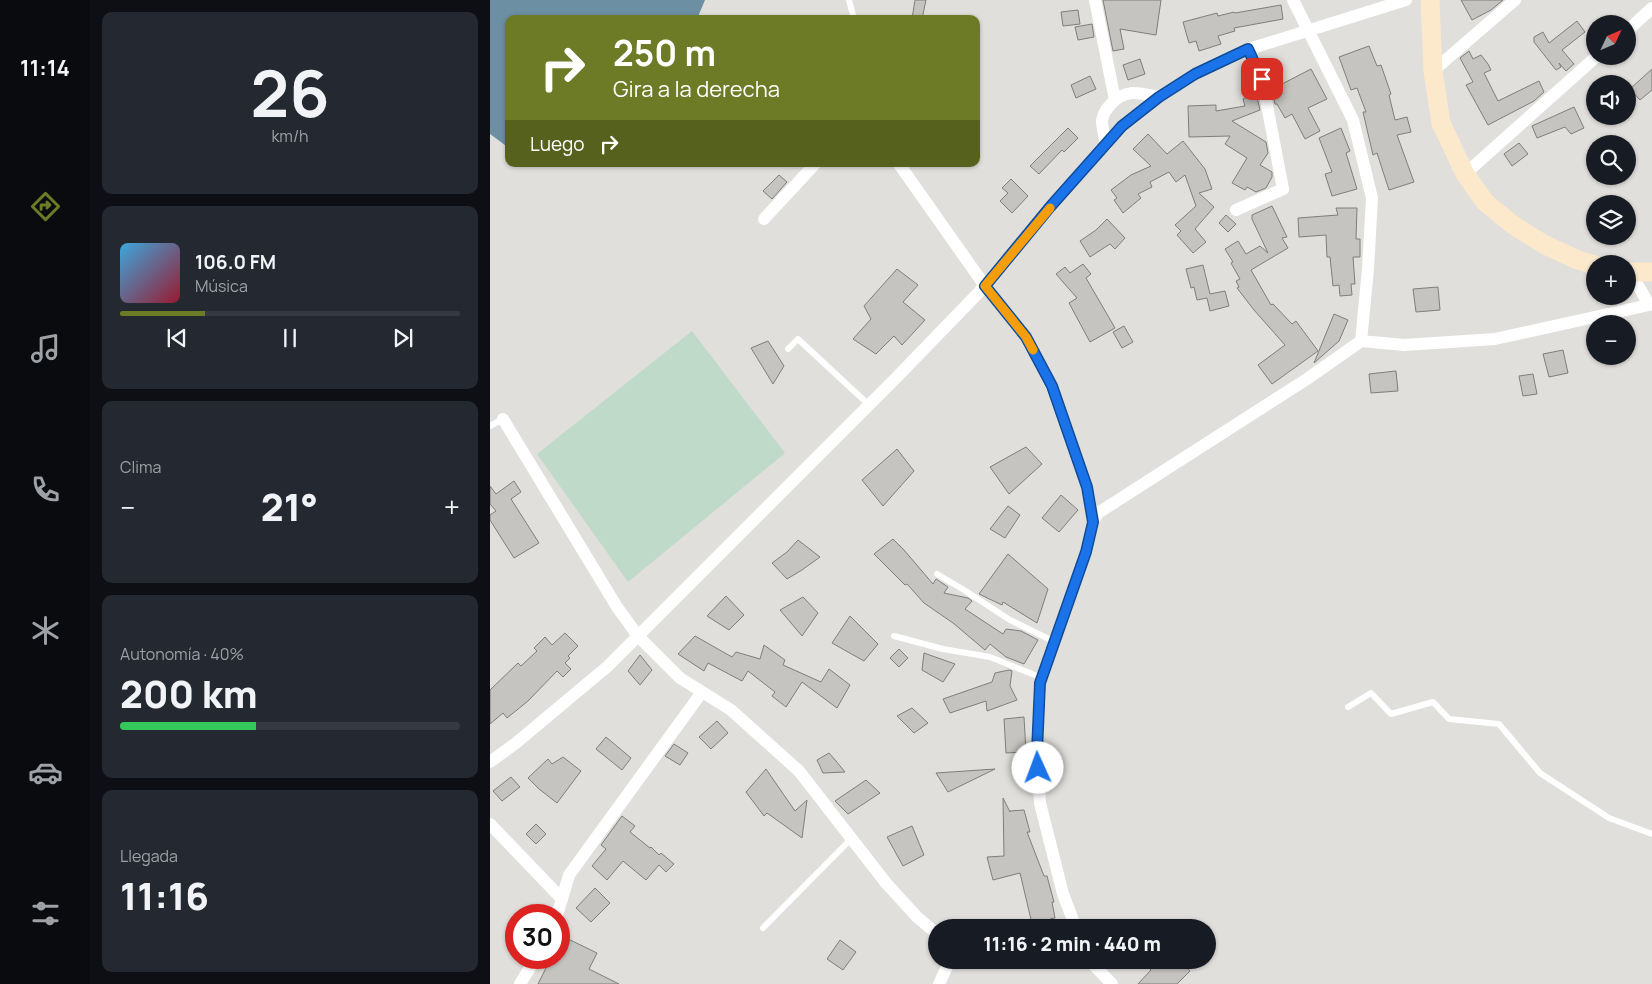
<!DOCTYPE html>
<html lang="es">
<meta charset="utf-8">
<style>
body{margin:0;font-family:Manrope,sans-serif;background:#242831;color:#f1f3f6;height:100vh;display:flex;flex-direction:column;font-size:19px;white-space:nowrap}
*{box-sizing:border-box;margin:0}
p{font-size:16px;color:#9ea1a6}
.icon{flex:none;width:28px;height:28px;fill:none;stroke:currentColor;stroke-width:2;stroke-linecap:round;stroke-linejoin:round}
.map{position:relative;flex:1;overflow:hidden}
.drawer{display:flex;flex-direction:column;gap:12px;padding:12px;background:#0d0f14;width:400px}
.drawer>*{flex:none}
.guide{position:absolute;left:15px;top:15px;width:475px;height:152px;border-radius:10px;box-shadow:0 1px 4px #0004;background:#6d7a26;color:#fff;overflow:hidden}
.needle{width:32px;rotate:46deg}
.tools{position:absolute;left:1096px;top:15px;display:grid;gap:10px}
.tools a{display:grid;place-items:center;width:50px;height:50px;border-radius:50%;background:#171b24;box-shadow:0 1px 4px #0004;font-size:25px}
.speed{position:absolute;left:15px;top:904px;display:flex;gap:10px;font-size:25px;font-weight:700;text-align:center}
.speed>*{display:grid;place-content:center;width:65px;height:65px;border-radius:50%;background:#171b24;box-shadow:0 1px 4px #0004;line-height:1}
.speed .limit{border:8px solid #d22;background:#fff;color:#111}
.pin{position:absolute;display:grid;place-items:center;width:42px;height:42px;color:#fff;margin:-21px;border-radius:10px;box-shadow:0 2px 8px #0006}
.me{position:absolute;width:55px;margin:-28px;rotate:358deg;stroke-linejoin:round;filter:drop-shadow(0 0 4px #0008)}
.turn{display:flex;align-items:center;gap:18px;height:105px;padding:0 25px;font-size:22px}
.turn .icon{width:65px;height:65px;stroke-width:2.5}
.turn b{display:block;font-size:35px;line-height:42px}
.then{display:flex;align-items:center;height:48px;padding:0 25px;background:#0003;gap:10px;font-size:19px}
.big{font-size:38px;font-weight:800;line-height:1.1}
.drawer .card{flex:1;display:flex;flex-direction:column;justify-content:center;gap:8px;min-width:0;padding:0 18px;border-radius:10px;background:#242831}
.drawer .dial{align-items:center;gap:0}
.dial b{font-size:65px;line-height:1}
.song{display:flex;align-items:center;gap:15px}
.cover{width:60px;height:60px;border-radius:8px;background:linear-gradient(135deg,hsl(200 70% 55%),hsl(350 70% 35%))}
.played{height:5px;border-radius:2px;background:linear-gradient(90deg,#6d7a26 25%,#363941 25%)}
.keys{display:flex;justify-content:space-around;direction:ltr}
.heat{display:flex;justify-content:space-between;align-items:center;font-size:28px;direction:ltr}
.charge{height:8px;border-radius:4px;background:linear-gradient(90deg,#34c759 40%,#363941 0)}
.trip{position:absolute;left:438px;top:919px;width:288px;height:50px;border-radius:25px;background:#171b24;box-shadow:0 1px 4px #0004;font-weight:800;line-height:50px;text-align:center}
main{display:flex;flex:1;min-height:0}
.tab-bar{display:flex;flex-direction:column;width:90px;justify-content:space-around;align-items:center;background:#090b0e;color:#9ea1a6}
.tab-bar .icon{width:35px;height:35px}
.tab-bar .selected{color:#6d7a26}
.tab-bar b{font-size:22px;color:#f1f3f6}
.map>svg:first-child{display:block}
</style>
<main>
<nav class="tab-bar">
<b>11:14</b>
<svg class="icon selected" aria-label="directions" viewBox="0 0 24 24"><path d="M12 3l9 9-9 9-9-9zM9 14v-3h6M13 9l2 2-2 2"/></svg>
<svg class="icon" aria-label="music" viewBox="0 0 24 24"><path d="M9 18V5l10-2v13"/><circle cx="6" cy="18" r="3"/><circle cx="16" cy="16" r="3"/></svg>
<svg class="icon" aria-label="phone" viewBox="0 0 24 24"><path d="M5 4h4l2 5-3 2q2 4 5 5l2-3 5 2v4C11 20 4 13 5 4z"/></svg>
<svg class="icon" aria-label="climate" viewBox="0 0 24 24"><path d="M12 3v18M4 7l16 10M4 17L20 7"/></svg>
<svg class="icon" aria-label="car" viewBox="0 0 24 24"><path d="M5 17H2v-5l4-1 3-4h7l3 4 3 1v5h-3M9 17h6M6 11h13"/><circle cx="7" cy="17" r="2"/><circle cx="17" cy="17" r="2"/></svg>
<svg class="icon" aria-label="filters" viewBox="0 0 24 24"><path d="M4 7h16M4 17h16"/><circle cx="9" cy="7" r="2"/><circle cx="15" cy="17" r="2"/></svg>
</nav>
<section class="drawer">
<div class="card dial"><b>26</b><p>km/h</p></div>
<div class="card">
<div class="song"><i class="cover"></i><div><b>106.0 FM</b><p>Música</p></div></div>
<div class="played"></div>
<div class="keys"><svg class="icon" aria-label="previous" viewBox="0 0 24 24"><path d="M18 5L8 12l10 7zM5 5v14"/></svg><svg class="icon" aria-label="pause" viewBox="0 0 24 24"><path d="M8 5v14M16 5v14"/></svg><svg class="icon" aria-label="next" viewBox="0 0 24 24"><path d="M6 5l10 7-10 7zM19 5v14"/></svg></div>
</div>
<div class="card"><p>Clima</p>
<div class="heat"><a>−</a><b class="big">21°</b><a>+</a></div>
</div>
<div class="card"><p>Autonomía · 40%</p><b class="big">200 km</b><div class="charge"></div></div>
<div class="card"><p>Llegada</p><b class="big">11:16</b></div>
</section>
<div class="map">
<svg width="1162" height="984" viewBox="0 0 1162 984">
<rect width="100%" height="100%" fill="#e0dfdb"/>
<path fill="#bfdac8" d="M202,331L295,453L138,582L47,454Z"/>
<path fill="#6d8fa3" d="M0,0H215L207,19H19V148L0,134Z"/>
<path fill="#c6c4c0" stroke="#7f7e7a" d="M425,0H436L432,19H422Z
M613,0H671L666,35L630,29L634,49L623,51Z
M971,0H1013L1001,10L982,20Z
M791,5L793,19L744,28L745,31L728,36L731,44L709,51L706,41L699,43L693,22L727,13L728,16L744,12L745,13Z
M588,10L590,24L573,26L571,12Z
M1087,21L1095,32L1072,50L1084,64L1076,71L1069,63L1071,67L1066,70L1044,42V37L1053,32L1059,43Z
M602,24L604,37L588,40L585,27Z
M879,46L887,66L891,65L901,94L899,95L905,120L917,117L921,132L907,135L924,182L899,190L887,153L883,155L873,112H876L867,88L861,90L849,57Z
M979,51L983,59L991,55L998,64L1001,70L994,73L1008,101L1049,81L1054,92L1044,101L998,125L976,85L983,82L970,58Z
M650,59L655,74L638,80L633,65Z
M821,69L837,99L818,108L830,131L815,139L802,114L795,118L787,104H785L782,90L793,85L792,84Z
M1162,69V90L1150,100L1140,89Z
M600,76L606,89L586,98L581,85Z
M766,93L770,110L742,121L776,142L778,153L770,165L782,172V177L776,188L766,192L757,187L755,190L742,183L757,158L735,144L740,136L699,137L698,106L726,105V111L755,106L753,99Z
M1084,107L1094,128L1081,134L1075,127L1047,138L1042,126Z
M578,128L588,138L574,152L572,150L549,174L540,166Z
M851,128L860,151L856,153L867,189L842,196L835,174L842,172L829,138Z
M658,134L677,154L693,141L715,169L722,189L709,193L724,207L705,229L716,242L703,253L687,235L691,231L685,225L706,206L695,175L686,182L679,172L660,182L662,187L648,194L651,198L633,213L624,200L627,198L621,190L641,175L661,166L643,149Z
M1029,143L1038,154L1022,166L1014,154Z
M289,175L297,182L282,199L273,191Z
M521,179L538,196L522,213L510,201L518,193L512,188Z
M782,206L797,237L792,238L798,248L761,270L781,305L783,304L802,324L806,321L828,351L782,384L768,365L795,345L764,310L747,288L749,287L746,281L750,279L741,263L743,262L735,249L748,241L756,254L770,246L778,253L762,219V215Z
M846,208H867L866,239H870V257H863L865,284H861L862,295L850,296L849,285L843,286L840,257H837L836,235L809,237L808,218L848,215Z
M736,215L746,224L738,232L729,223Z
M617,219L635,238L625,249L620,244L600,257L590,241L606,230Z
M593,264L601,274L596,278L625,328L600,342L579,303L587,298L566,274L575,267L580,273Z
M713,265L720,294L735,291L739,306L720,311L717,298L707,300L704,287L701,288L696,269Z
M407,269L428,285L413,302L435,320L412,345L404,336L386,354L363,339L381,319L374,306Z
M948,287L950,310L926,312L923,289Z
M844,314L858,320L849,341L824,363Z
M634,326L643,342L632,348L623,332Z
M278,341L294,366L283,384L261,348Z
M1073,350L1078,373L1059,377L1053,354Z
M906,371L908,391L881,393L879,374Z
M1043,374L1047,394L1033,396L1029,376Z
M536,447L552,464L519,494L500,467Z
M407,449L424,471L393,506L372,480Z
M24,481L31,492L21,499L49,543L24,558L0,520V515L6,511L0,504V486L6,494Z
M571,495L588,510L569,532L552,518Z
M518,506L530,515L515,538L500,529Z
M403,539L414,550L443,584L446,579L458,587L454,593L478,598L482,601L475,609L513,634L516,629L531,631L548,640L534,664L516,657L500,644L495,650L463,623L434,603L417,584L415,585L384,554Z
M308,540L330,557L312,570L297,579L282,563L297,552Z
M518,554L558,589L547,623L513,602L512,605L489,594Z
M236,596L254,615L239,630L217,616Z
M313,597L328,613L312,636L290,610Z
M360,616L388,644L374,661L342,643Z
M75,633L88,646L78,656L80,658L75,663L81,669L73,677L67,671L38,701L17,718L13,713L0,724V690L28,663L31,666L47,651L44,648L55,637L62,645Z
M205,636L242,657L246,652L270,659L274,645L295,660L293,665L331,682L339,669L360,685L347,708L312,682L296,707L282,696L285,692L258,671L252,681L218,663L214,671L188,654Z
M409,649L418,658L409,667L400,658Z
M434,653L465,664L453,682L432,670Z
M150,655L162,670L150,685L138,671Z
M519,670L522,671L520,686L527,700L497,711L496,701L460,713L453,699L502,682L505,673Z
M422,708L438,723L424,733L407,716Z
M534,717L536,752L516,753L514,719Z
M227,721L238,733L221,749L209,737Z
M116,737L141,758L132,770L106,749Z
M184,744L198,753L190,765L175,756Z
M339,753L346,761L355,772L333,773L327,760Z
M73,757L91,771L67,803L49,789L38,778L58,759L62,764Z
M276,769L305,811L317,800L312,838L277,813L274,816L256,792Z
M505,769L458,792L446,773Z
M21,777L30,787L12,801L3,791Z
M376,780L390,793L358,814L345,801Z
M513,798L520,812V811L534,810L540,832H537L554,876H557L564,902H562L565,918L560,919V928H543L530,873L503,880L497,857L514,856Z
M132,816L145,826L140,832L160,848L161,847L169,855L171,853L184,864L176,872L169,865L156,880L133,861L117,880L102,866L116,849L111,845Z
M46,824L56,834L46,844L36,834Z
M422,826L434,855L413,866L397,837Z
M105,888L120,903L101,922L86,908Z
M72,936L107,953L99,969L129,984H48L61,958H69V942Z
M350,940L366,952L353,970L337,959Z
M667,960H688L700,971L687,984H648L661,970L659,968Z"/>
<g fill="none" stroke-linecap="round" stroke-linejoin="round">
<path stroke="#fff" stroke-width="6" d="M359,0L364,19
M298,349L308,339L378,404
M0,426L13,419
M447,574L474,590L520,620L565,642
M404,636L453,649L500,657L552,678
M858,707L881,693L901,714L943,702L959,719L1009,724L1050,773L1119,818L1162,834
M273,928L361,839"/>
<path stroke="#fff" stroke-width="12" d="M605,0L625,100
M803,0L863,120L882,198L878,269L871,341
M1138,30L1162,8
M943,71L1025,0
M616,145C615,137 612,128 612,121C613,113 616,109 621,104C636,88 650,93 669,97
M409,164L495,286L536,337L562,387L597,487L603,521
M975,174L1107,56
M746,210L793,189L772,79L759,49
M274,219L325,164
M1138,275L1149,287L1159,305
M13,419L127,607L148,636L190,678L241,710L309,771L396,883L427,917L446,933
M0,762L26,743L118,666L403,381L495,286L560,207L632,126L669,97L705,74L759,49L916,0
M0,824L72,899L67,915
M72,899L79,875L212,692
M586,928L573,894L550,803L547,751L550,683L596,552L603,521L608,513L817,379L871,341L914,345L1005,339L1159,305L1162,303
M540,960L600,961
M599,960L622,984
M30,984L46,958
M449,984L460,960"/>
<path stroke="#fce9cc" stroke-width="19" d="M940,0L943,71L951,123L975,174L995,202L1023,225L1055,245L1088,260L1105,265
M1138,272H1162"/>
</g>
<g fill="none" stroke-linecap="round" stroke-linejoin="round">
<g stroke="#114b97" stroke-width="12">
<path id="route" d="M548,768L547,751L550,683L596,552L603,522L597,487L562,386L536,337L495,286L560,207L632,126L669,97L705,74L758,49L772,79"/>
</g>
<use href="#route" stroke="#1a73e8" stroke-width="9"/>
<path stroke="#f59e0b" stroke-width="9" d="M543,350L536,337L495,286L560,208"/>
</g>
</svg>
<div class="tools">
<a><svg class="needle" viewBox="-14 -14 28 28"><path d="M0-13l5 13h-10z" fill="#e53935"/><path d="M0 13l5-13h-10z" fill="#9ea1a6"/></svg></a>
<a><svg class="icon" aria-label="sound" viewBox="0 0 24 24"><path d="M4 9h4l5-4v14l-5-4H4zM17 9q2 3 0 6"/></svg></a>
<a><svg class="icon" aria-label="search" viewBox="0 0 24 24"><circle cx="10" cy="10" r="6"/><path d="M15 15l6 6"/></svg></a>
<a><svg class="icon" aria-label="layers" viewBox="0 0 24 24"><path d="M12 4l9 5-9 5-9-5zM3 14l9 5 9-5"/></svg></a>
<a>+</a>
<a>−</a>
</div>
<div class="speed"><div class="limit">30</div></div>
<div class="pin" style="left:772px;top:79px;background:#d93025"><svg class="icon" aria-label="arrive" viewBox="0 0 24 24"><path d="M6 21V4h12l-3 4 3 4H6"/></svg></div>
<svg class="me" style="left:548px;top:768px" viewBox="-20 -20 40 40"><circle r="19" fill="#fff"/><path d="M0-13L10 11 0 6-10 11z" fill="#1a73e8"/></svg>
<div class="trip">11:16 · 2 min · 440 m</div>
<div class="guide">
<div class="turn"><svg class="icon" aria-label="right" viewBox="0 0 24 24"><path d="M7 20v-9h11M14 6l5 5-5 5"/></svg><div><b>250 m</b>Gira a la derecha</div></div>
<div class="then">Luego<svg class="icon" aria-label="right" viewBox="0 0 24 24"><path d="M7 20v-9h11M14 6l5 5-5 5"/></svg></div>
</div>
</div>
</main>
